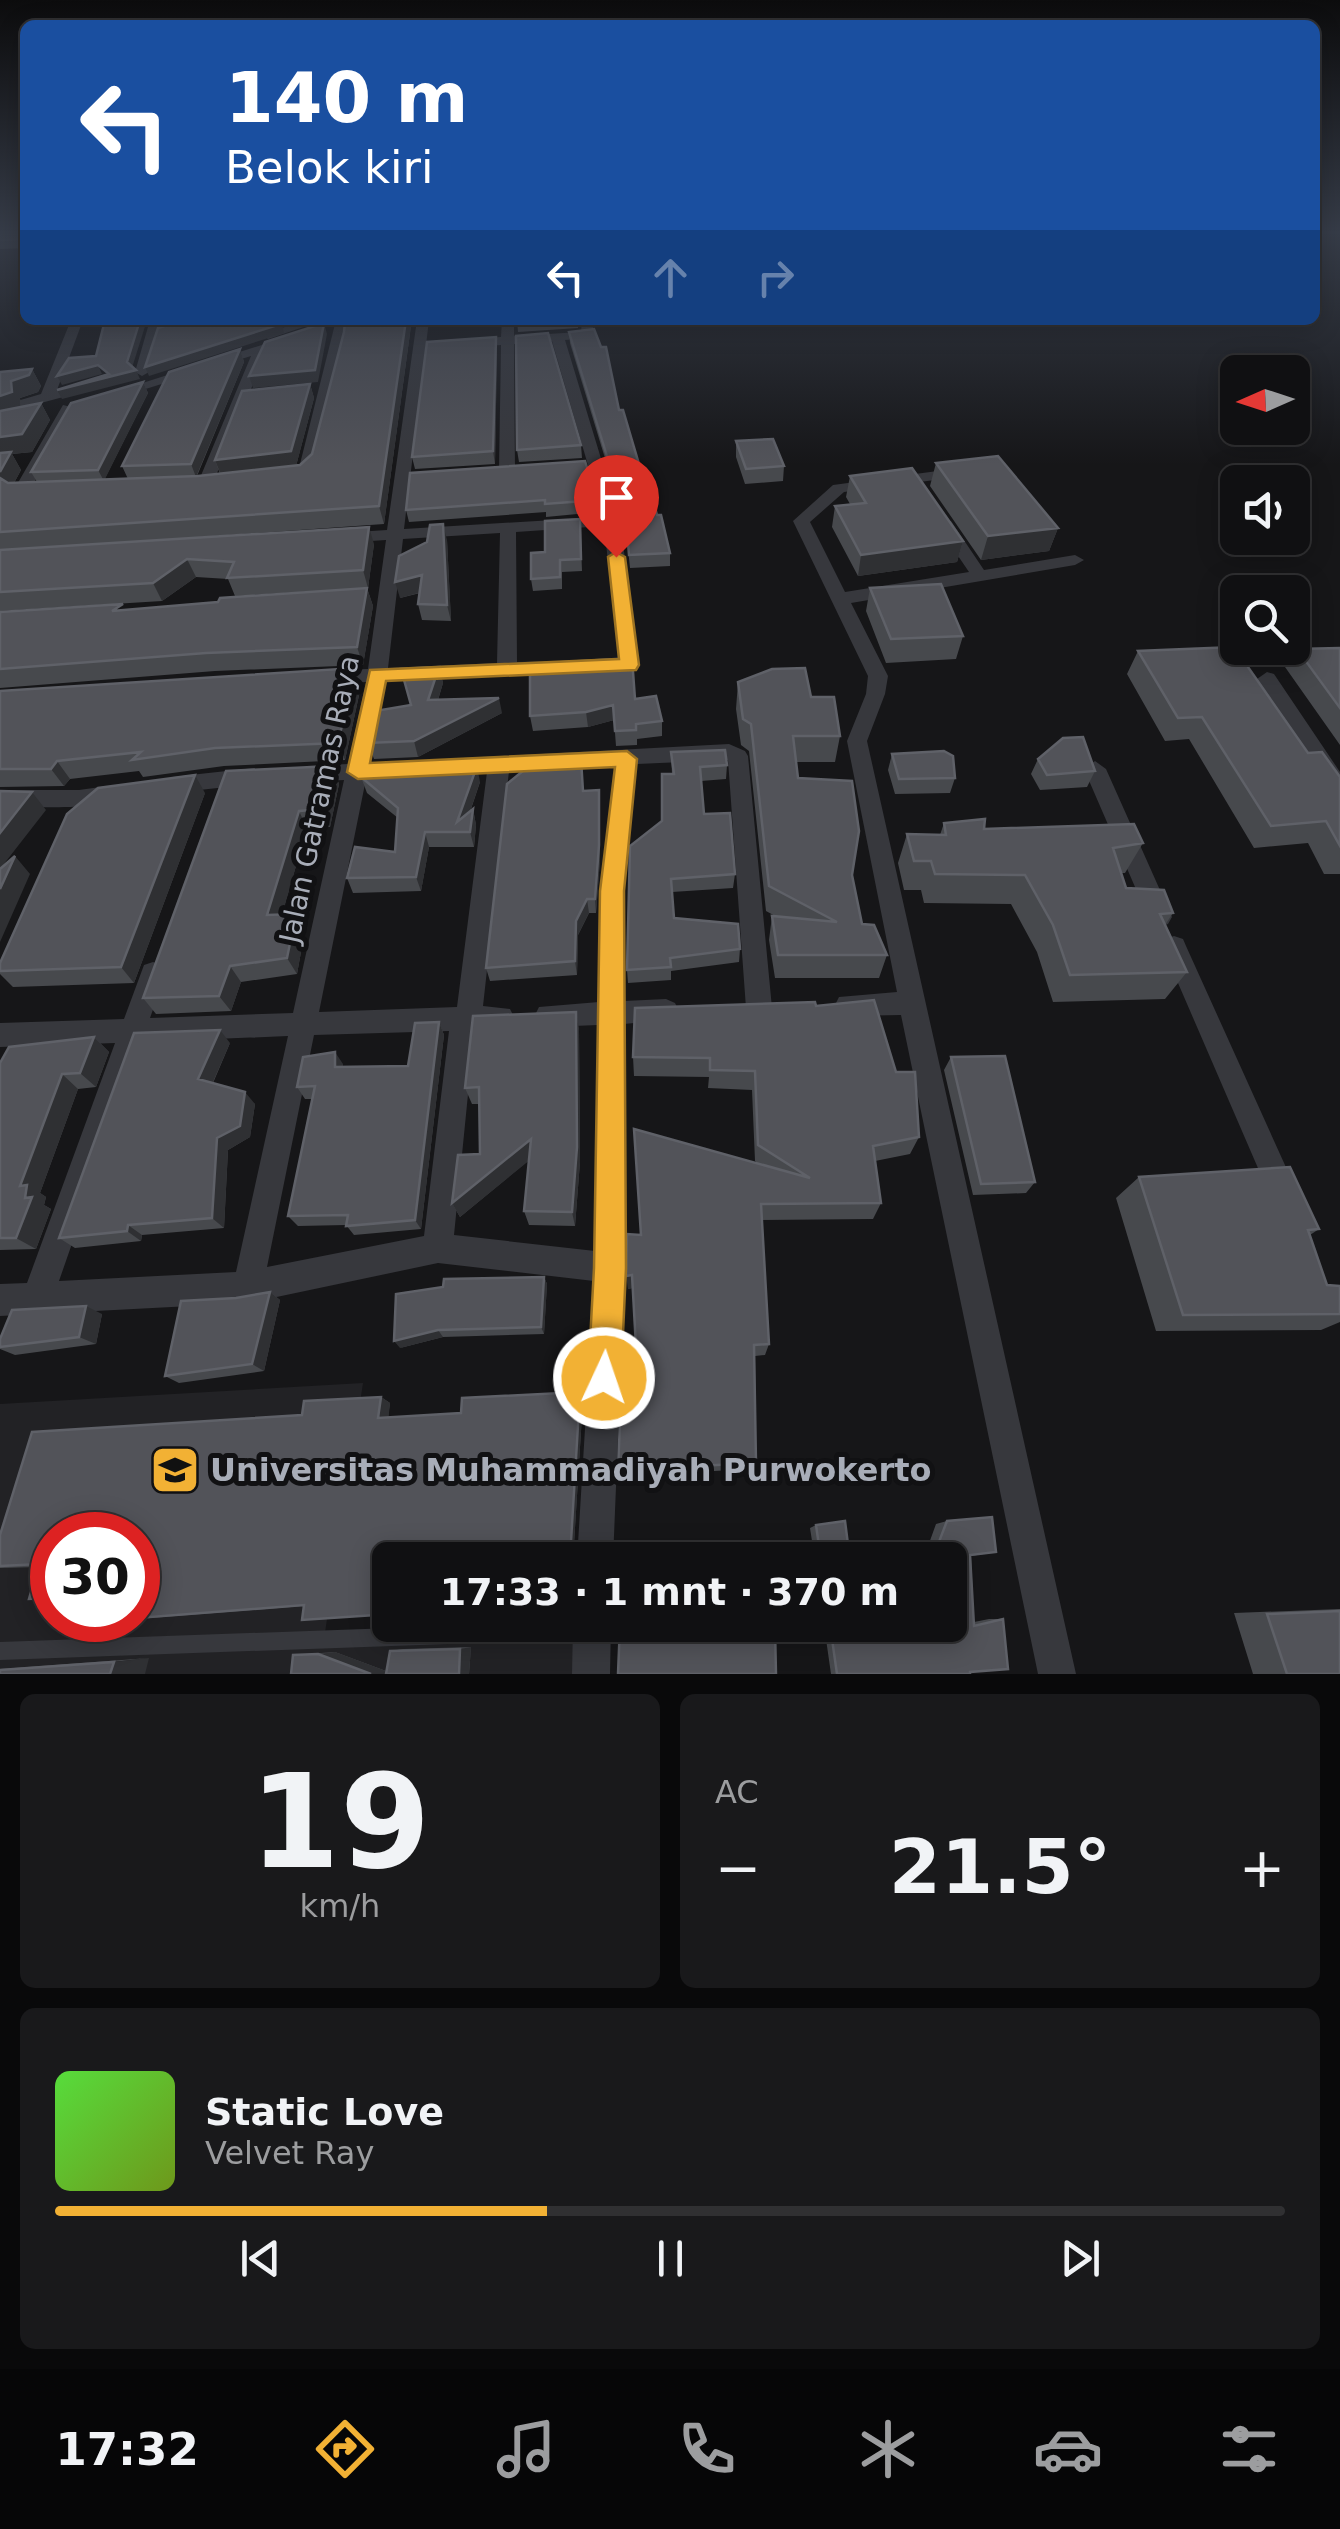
<!DOCTYPE html>
<html lang="id">
<meta charset="utf-8">
<style>
body{margin:0;font-family:"DejaVu Sans",sans-serif;background:#19191b;color:#f1f3f6;height:100vh;display:flex;flex-direction:column;font-size:38px;white-space:nowrap}
*{box-sizing:border-box;margin:0}
p{font-size:32px;color:#9c9d9f}
.icon{flex:none;width:55px;height:55px;fill:none;stroke:currentColor;stroke-width:2;stroke-linecap:round;stroke-linejoin:round}
.map{position:relative;height:1674px;overflow:hidden}
.sheet{display:flex;flex-direction:column;gap:20px;padding:20px;background:#09090a;flex:1}
.sheet>*{flex:none}
.top-card{position:absolute;left:20px;top:20px;width:1300px;height:305px;border-radius:15px;box-shadow:0 5px 25px #0003,0 0 0 2px #303032;background:#1a4fa0;color:#fff;overflow:hidden}
.needle{width:65px;rotate:267deg}
.tools{position:absolute;left:1220px;top:355px;display:grid;gap:20px}
.tools a{display:grid;place-items:center;width:90px;height:90px;border-radius:15px;background:#101012;box-shadow:0 5px 25px #0003,0 0 0 2px #303032;font-size:50px}
.speed{position:absolute;left:30px;top:1512px;display:flex;gap:20px;font-size:50px;font-weight:700;text-align:center}
.speed>*{display:grid;place-content:center;width:130px;height:130px;border-radius:50%;background:#101012;box-shadow:0 5px 25px #0003,0 0 0 2px #303032;line-height:1}
.speed .limit{border:15px solid #d22;background:#fff;color:#111}
.pin{position:absolute;display:grid;place-items:center;width:85px;height:85px;color:#fff;margin:-102px -42px;border-radius:50% 50% 50% 0;rotate:-45deg;box-shadow:0 0 10px #0007}
.pin .icon{rotate:45deg}
.me{position:absolute;width:110px;margin:-55px;rotate:3deg;stroke-linejoin:round;filter:drop-shadow(0 0 8px #0008)}
.turn{display:flex;align-items:center;gap:35px;height:210px;padding:0 40px;font-size:45px}
.turn .icon{width:130px;height:130px;stroke-width:2.5}
.turn b{display:block;font-size:70px;line-height:85px}
.lanes{display:flex;align-items:center;height:95px;padding:0 40px;background:#0003;justify-content:center;gap:50px;direction:ltr}
.lanes .off{opacity:.35}
.big{font-size:75px;font-weight:700;line-height:1.1}
.sheet .widget{flex:1;display:flex;flex-direction:column;justify-content:center;gap:15px;min-width:0;padding:0 35px;border-radius:15px;background:#19191b}
.sheet .dial{align-items:center;gap:0}
.dial b{font-size:130px;line-height:1}
.song{display:flex;align-items:center;gap:30px}
.cover{width:120px;height:120px;border-radius:15px;background:linear-gradient(135deg,hsl(110 70% 55%),hsl(80 70% 35%))}
.played{height:10px;border-radius:5px;background:linear-gradient(90deg,#f2b134 40%,#303032 40%)}
.keys{display:flex;justify-content:space-around;direction:ltr}
.heat{display:flex;justify-content:space-between;align-items:center;font-size:55px;direction:ltr}
.sheet .tiles{flex:1;display:grid;gap:20px;grid-template-columns:1fr 1fr}
.widget:last-child{grid-column:span 2}
.trip{position:absolute;left:372px;top:1542px;width:595px;height:100px;border-radius:15px;background:#101012;box-shadow:0 5px 25px #0003,0 0 0 2px #303032;font-weight:700;line-height:100px;text-align:center}
.tab-bar{display:flex;height:160px;justify-content:space-around;align-items:center;background:#060607;color:#9c9d9f}
.tab-bar .icon{width:70px;height:70px}
.tab-bar .selected{color:#f2b134}
.tab-bar b{font-size:45px;color:#f1f3f6}
.map>svg:first-child{display:block}
</style>
<div class="map">
<svg width="1340" height="1674" viewBox="0 0 1340 1674">
<rect width="100%" height="100%" fill="#161618"/>
<path fill="#222225" fill-rule="evenodd" d="M363,1383L324,1639L586,1638V1674H0V1404ZM52,1535H138V1620H52Z"/>
<g fill="none" stroke-linecap="round" stroke-linejoin="round">
<path stroke="#37383d" stroke-width="18" d="M0,1651L588,1630"/>
<path fill="#37383d" fill-rule="evenodd" d="M71,320H83L57,390L88,382L95,386L93,389L0,414V406L41,394Z
M150,320H162L149,372L142,376L135,372Z
M305,320H324L268,339L262,335Z
M336,320L345,323V348L314,471L297,480H285V474L299,468Z
M417,320H429L404,529L603,517L552,341L514,344L515,470L507,475L499,470L501,345L469,347L462,343L469,339L501,337L502,320H514V336L581,332L582,320H594L592,338L565,340L620,521L639,665C631,675 607,676 599,666L602,661L619,659L604,526L516,532L517,662L557,661L567,667L564,672L385,681L369,763L729,744L745,751L748,756L772,1008L768,1016L759,1019L750,1016L746,1008L728,760L637,764L624,891V1001L666,999L675,1003L679,1011L675,1019L624,1024L625,1268L613,1560H577L594,1281L438,1263L248,1303L0,1316V1284L27,1283L115,1043L0,1047V1023L124,1019L144,965L153,962L162,965L166,973L150,1018L293,1013L344,780L306,782L295,774L306,766L348,764L366,682L329,684L319,677L329,670L368,669L386,540L341,543L333,538L341,533L387,530ZM500,533L497,663L388,668L403,539ZM616,765L600,891L599,1002L539,1007L535,1015L539,1023L548,1027L598,1025L595,1251L454,1235L474,1034L476,1030L510,1025L514,1017L510,1009L483,1006L509,771ZM487,772L457,1007L319,1012L366,779ZM449,1031L424,1236L267,1267L314,1035ZM288,1036L236,1272L59,1281L142,1042Z
M290,336L295,337V343L266,352L211,488L197,485L251,356L120,397L108,394Z
M63,405L75,408L31,488L48,492L40,497L14,496L12,493Z
M960,468L965,470V476L844,492L810,522L845,592L969,572L937,525L945,520L951,521L984,570L1075,555L1084,560L1075,565L851,603L888,676L885,694L867,741L1076,1674H1038L901,1015L848,1016L839,1013L835,1005L839,997L897,992L847,741L866,694L868,676L793,521L833,485Z
M1267,672L1274,674L1340,772V797L1332,795L1257,679Z
M1095,761L1106,769L1172,917L1168,924L1160,927L1152,924L1148,917L1084,769Z
M254,768L265,776L254,784L172,793L161,785L172,777Z
M115,785L126,793C111,813 26,806 0,806V790H79Z
M1174,936L1183,939L1186,946L1294,1185L1299,1195L1294,1205L1284,1210L1274,1205L1162,946L1165,939Z
M573,1625H611L610,1674H572Z"/>
</g>
<path fill="#47494d" d="M0,231H25V248L0,249Z
M517,320H578V328L518,332Z
M411,326L384,524L143,541L374,544L368,588L235,596L228,579L196,577L162,601L0,611V372L32,369L41,386L38,392L20,398L21,407L41,403L50,420L32,452L12,454L21,470L14,483L37,482L31,472L143,382L148,393L104,480L128,479L122,466L240,349L244,362L197,476L220,474L215,460L310,384L314,398L296,466L300,465L312,454Z
M569,332L619,410L670,553V566L630,568L624,511H621L570,343Z
M496,337L497,349L495,464L415,469L412,457Z
M736,441L784,466L783,481L745,484L736,457Z
M581,445L582,458L519,462L517,450Z
M936,463L1058,528L1049,551L981,560L930,486Z
M410,473L597,500L598,512L546,517V512L409,522L406,510Z
M850,476L963,541L957,562L858,576L832,527L835,506L850,504L846,497Z
M580,519L582,571L562,572V589L533,591L531,579L545,552Z
M447,540L451,621L422,620L418,604L420,593L400,598Z
M367,588L373,606L363,665L215,671L0,688V612L126,610Z
M870,588L963,636L956,659L886,663L866,611Z
M1340,648V745L1285,667L1297,649Z
M1138,651L1308,753L1340,777V874H1324L1308,843L1254,848L1189,739L1165,741L1127,674Z
M439,667L443,683L438,700L502,713L418,757L374,759L368,743L411,705Z
M355,668L361,686L345,760L224,766L143,777L139,771L70,779L64,786L0,787V691Z
M738,682L811,697L840,736L835,762H796L798,778L852,875L862,924L887,955L879,978H775L769,940L772,916L777,917L766,911L749,751L741,745L736,709Z
M635,699L662,721V736L637,739V745L616,746L614,720L588,727L533,731L530,716Z
M671,752L727,765L726,779L701,781L704,814L735,874L733,888L672,892L674,918L740,949L739,962L671,971V980L628,983L627,970L672,774Z
M892,754L955,778L950,793L895,794L888,770Z
M1038,759L1095,771L1087,787L1040,790L1031,774Z
M332,766L339,784L330,827L307,828L282,914L305,930L297,974L241,982L231,1011L156,1014L143,998Z
M424,770L480,782L470,812L473,809L476,825L474,847H429L421,891L353,893L347,878L395,852L398,818L367,793L361,777Z
M599,790L600,859L596,913H589L578,935L577,975L490,981L486,968L584,791Z
M205,793L134,983L13,987L0,974V963Z
M944,823L984,829L1143,843L1125,873H1121L1126,888L1173,913L1165,925L1187,972L1165,999L1053,1002L1037,952L1011,904L924,903L921,890H904L898,863L907,834L940,835Z
M816,1006L896,1072L919,1137L910,1154L875,1161L881,1203L873,1219L762,1220L769,1344L765,1355L755,1356L756,1463L752,1469L620,1476L618,1470L636,1347L632,1288L628,1289L641,1235L758,1164L755,1161L752,1090L708,1088L709,1077L634,1076L633,1057Z
M576,1012L579,1030L580,1162L575,1226L529,1225L524,1211L529,1160L460,1217L452,1203L480,1154L479,1104H472L465,1088Z
M439,1022L444,1035L421,1229L354,1235L346,1225L298,1226L288,1216L312,1099H305L297,1087L343,1064V1067L408,1066Z
M94,1037L109,1052L96,1087L78,1089L40,1193L46,1197L44,1205L51,1209L36,1249L0,1250V1063Z
M230,1043L213,1083L255,1104L250,1137L228,1150L224,1228L142,1235L141,1241L75,1248L59,1238Z
M951,1057L1035,1182L1026,1193L973,1195L944,1070Z
M1139,1177L1319,1229L1310,1235L1327,1285L1340,1286V1322L1321,1330L1156,1331L1116,1198Z
M544,1277L547,1284L544,1334L443,1337L400,1348Z
M270,1292L280,1300L264,1371L179,1383L165,1376L236,1298Z
M102,1314L96,1344L15,1355L0,1349V1339Z
M580,1392L583,1399L573,1560H390L304,1606L138,1619V1535H52V1599H29L39,1567L0,1568V1535L302,1415L381,1397L390,1403L388,1417L461,1413Z
M947,1521L996,1552L971,1556L974,1622L989,1619H1003L970,1674H831L824,1625H950V1560H923L936,1524Z
M816,1525L850,1560H815L810,1528Z
M1340,1609V1674H1253L1234,1613Z
M471,1647L469,1674H291L293,1655L335,1652L386,1671L390,1651L403,1649Z
M149,1658L0,1674V1669Z"/>
<path fill="#2f3033" d="M140,320H147L131,371L127,362Z
M280,320H291L282,323L284,333L149,376L145,367Z
M406,320H410L411,326L384,524L379,506Z
M324,323L327,334L318,382L253,388L249,376Z
M496,337L497,349L495,464L493,451Z
M240,349L244,362L196,477L191,464Z
M98,365L102,374L62,385L57,376Z
M32,369L41,386L38,392L20,398L21,409L0,417V396L11,381Z
M136,370L140,379L62,399L57,390Z
M143,382L148,393L104,481L98,470Z
M310,384L314,398L296,466L221,475L215,460Z
M41,403L50,420L32,452L12,454L21,470L8,494L0,480V437Z
M443,524L447,540L451,621L447,605Z
M369,527L374,544L368,588L363,570Z
M1058,528L1049,551L981,560L988,536Z
M963,541L957,562L858,576L861,555Z
M187,559L196,577L162,601L153,583Z
M422,575L426,591L400,598L395,582Z
M367,588L373,606L363,665L357,647Z
M439,667L443,683L433,716L428,700Z
M355,668L361,686L345,760L338,743Z
M499,698L502,713L418,757L414,741Z
M613,705L614,720L588,727L586,712Z
M57,761L70,779L64,786L51,769Z
M332,766L339,784L330,827L322,809Z
M477,766L480,782L463,832L457,822Z
M195,775L205,793L134,983L121,967Z
M599,790L600,859L596,913L595,899Z
M32,792L46,810L0,869V833Z
M473,809L476,825L474,847L470,832Z
M299,811L307,828L277,932L267,915Z
M425,832L429,847L421,891L416,877Z
M15,856L30,874L0,942V889Z
M587,899L589,913L578,935L577,975L575,961L576,921Z
M296,914L305,930L297,974L287,958Z
M230,966L241,982L231,1011L219,996Z
M576,1012L579,1030L580,1162L575,1226L572,1212Z
M439,1022L444,1035L421,1229L415,1220Z
M220,1030L230,1043L209,1091L198,1079Z
M94,1037L109,1052L96,1087L80,1073Z
M335,1052L343,1064V1079L335,1067Z
M62,1074L78,1089L40,1193L46,1197L44,1205L51,1209L36,1249L16,1238L25,1198L20,1186Z
M245,1092L255,1104L250,1137L228,1150L224,1228L212,1218L217,1138Z
M531,1139L536,1155L460,1217L452,1203Z
M128,1225L142,1235L141,1241L127,1231Z
M632,1275L633,1288L628,1289L626,1276Z
M544,1277L547,1284L544,1334L541,1327Z
M270,1292L280,1300L264,1371L252,1364Z
M86,1306L102,1314L96,1344L79,1337Z
M438,1330L443,1337L400,1348L394,1341Z
M580,1392L583,1399L573,1560H572L570,1558Z
M381,1397L390,1403L388,1423L378,1418Z
M471,1647L469,1674H459L460,1649Z
M335,1652L394,1674H371L318,1654Z
M149,1658L145,1674H110L114,1662Z"/>
<path fill="#525359" stroke="#5f6168" stroke-width="2.5" d="M0,231H25V239L0,240Z
M105,320H140L127,362L136,370L57,390L109,374L98,365L57,376L69,358L96,356Z
M183,320H280L281,324L145,367L158,328Z
M345,320H406L379,506L0,532V478L8,483L198,476L300,465L312,454L344,332Z
M517,320H566L517,323Z
M324,323L315,370L249,376L265,342Z
M594,329L601,347H606L619,410H623L644,481H648L657,515H661L670,553L629,555L624,498L620,499L569,332Z
M548,333L581,445L517,450L516,336Z
M496,337L493,451L412,457L427,342Z
M240,349L191,464L122,466L169,372Z
M32,369L29,375L11,381L12,392L0,396V372Z
M143,382L98,470L31,472L71,403Z
M310,384L291,451L215,460L242,391Z
M41,403L22,434L0,437V411Z
M773,439L784,466L746,469L736,441Z
M11,452L0,472V453Z
M998,456L1058,528L988,536L936,463Z
M585,461L597,500L545,504V500L406,510L410,473Z
M912,468L963,541L861,555L835,506L866,503L850,476Z
M580,519L581,559L560,560V577L531,579V553L545,552V521Z
M443,524L447,605L418,604L422,575L395,582L399,556L427,542L430,525Z
M369,527L363,570L227,578L234,562L187,559L153,583L0,592V550Z
M941,584L963,636L891,639L870,588Z
M367,588L357,647L206,653L0,669V612L123,604L112,611L218,602L220,598Z
M1234,647L1308,753L1322,752L1340,777V846L1326,821L1271,826L1202,717L1178,718L1138,651Z
M1340,648V708L1297,649Z
M632,658L635,699L656,696L662,721L636,724V730L615,731L613,705L586,712L530,716V664Z
M439,667L428,700L499,698L414,741L368,743L375,711L411,705L401,669Z
M355,668L338,743L215,748L132,760L141,752L57,761L51,769H0V691Z
M805,668L811,697H834L840,736H793L798,778L852,781L859,831L852,875L862,924L874,925L887,955H778L772,916L837,922L769,886L751,724L743,719L738,682L772,669Z
M1083,737L1095,771L1047,775L1038,759L1063,738Z
M725,750L727,765L700,767L704,814L730,813L735,874L671,879L674,918L738,924L740,949L670,958L671,967L627,970L630,846L662,821V774H674L671,752Z
M944,751L953,756L955,778L899,779L892,754Z
M581,759L583,791L599,790V845L595,899H587L576,921L575,961L486,968L507,784L534,762Z
M422,764L423,770L477,766L457,822L473,809L470,832H425L416,877L347,878L355,847L395,852L398,808L361,777L363,767Z
M332,766L322,809L299,811L267,915L296,914L287,958L230,966L219,996L143,998L226,771Z
M195,775L121,967L0,971V963L67,814L98,788Z
M0,791L32,792L0,833Z
M985,819L984,829L1134,824L1143,843L1113,848L1126,888L1164,890L1173,913L1160,914L1187,972L1070,975L1053,925L1025,875L935,874L931,861H914L907,834L946,835L944,823Z
M15,856L0,889V869Z
M874,1000L896,1072H915L919,1137L873,1146L881,1203L761,1204L769,1344L754,1345L756,1463L618,1470L623,1349L636,1347L632,1275L626,1276L627,1234L641,1235L634,1129L810,1178L758,1145L755,1071L710,1070V1058L633,1057L635,1008L815,1002L816,1006Z
M576,1012L577,1147L572,1212L524,1211L531,1139L452,1203L458,1155L480,1154L479,1087L465,1088L473,1016Z
M439,1022L415,1220L346,1226L348,1215L288,1216L315,1086L297,1087L303,1057L335,1052V1067L408,1066L415,1023Z
M220,1030L198,1079L245,1092L240,1126L217,1138L212,1218L128,1225L127,1231L59,1238L134,1033Z
M94,1037L80,1073L62,1074L20,1186L27,1185L25,1198L32,1197L16,1238H0V1063L9,1047Z
M1005,1056L1035,1182L981,1184L951,1057Z
M1290,1167L1319,1229L1308,1230L1327,1285L1340,1286V1314L1183,1315L1139,1177Z
M544,1277L541,1327L438,1330L394,1341L396,1294L443,1287L444,1279Z
M270,1292L252,1364L165,1376L181,1301L236,1298Z
M86,1306L79,1337L0,1347V1339L12,1310Z
M580,1392L570,1558L572,1560H390V1614L302,1620L304,1605L138,1618V1535H52V1598L29,1599L39,1564L0,1566V1535L32,1432L302,1415L304,1401L381,1397L378,1418L461,1413L462,1398Z
M992,1517L996,1552L970,1555L974,1626L1003,1619L1008,1669L970,1672V1674H837L830,1625H950V1560H932L947,1521Z
M845,1521L850,1560H821L816,1525Z
M1340,1611V1674H1287L1267,1614Z
M620,1625H705L775,1628L776,1674H618Z
M460,1649L459,1674H386L390,1651Z
M318,1654L371,1674H291L293,1655Z
M114,1662L110,1674H0V1670Z"/>
<linearGradient id="sky" x2="0" y2="1"><stop stop-color="#0c0c0d"/><stop offset="0.5" stop-color="#363c48"/><stop offset="1" stop-color="#363c48" stop-opacity="0"/></linearGradient>
<rect width="1340" height="465" fill="url(#sky)"/>
<path fill="#f2b134" stroke="#9d7322" stroke-width="2.5" d="M616,552L625,557L639,665L636,670L386,681L370,763L627,751L637,759L624,891L626,1268L621,1378L616,1389L604,1394L593,1389L588,1378L594,1268L600,891L615,767L358,779L347,772L370,670L619,659L608,557Z"/>
<defs>
<g id="university-square" transform="scale(2.5)"><rect x="-9" y="-9" width="18" height="18" rx="4" fill="#f2b134" stroke="#111113"/><path d="M0-5L7-2L0 1L-7-2ZM-4 1L0 2.5L4 1V4Q0 6-4 4Z" fill="#111"/></g>
</defs>
<g fill-rule="evenodd">
<use href="#university-square" x="175" y="1470"/>
</g>
<g text-anchor="middle" stroke-width="10" stroke-linejoin="round" paint-order="stroke">
<g font-size="28" fill="#a8adb8" stroke="#111113">
<text transform="translate(319 799) rotate(-78)" y="10">Jalan Gatramas Raya</text>
</g>
<g font-size="32" font-weight="bold" fill="#a8adb8" stroke="#111113" text-anchor="start">
<text x="210" y="1481">Universitas Muhammadiyah Purwokerto</text>
</g>
</g>
</svg>
<div class="tools">
<a><svg class="needle" viewBox="-14 -14 28 28"><path d="M0-13l5 13h-10z" fill="#e53935"/><path d="M0 13l5-13h-10z" fill="#9c9d9f"/></svg></a>
<a><svg class="icon" aria-label="sound" viewBox="0 0 24 24"><path d="M4 9h4l5-4v14l-5-4H4zM17 9q2 3 0 6"/></svg></a>
<a><svg class="icon" aria-label="search" viewBox="0 0 24 24"><circle cx="10" cy="10" r="6"/><path d="M15 15l6 6"/></svg></a>
</div>
<div class="speed"><div class="limit">30</div></div>
<div class="pin" style="left:616px;top:557px;background:#d93025"><svg class="icon" aria-label="arrive" viewBox="0 0 24 24"><path d="M6 21V4h12l-3 4 3 4H6"/></svg></div>
<svg class="me" style="left:604px;top:1378px" viewBox="-20 -20 40 40"><circle r="17" fill="#f2b134" stroke="#fff" stroke-width="3"/><path d="M0-11L8 9 0 5-8 9z" fill="#fff"/></svg>
<div class="trip">17:33 · 1 mnt · 370 m</div>
<div class="top-card">
<div class="turn"><svg class="icon" aria-label="left" viewBox="0 0 24 24"><path d="M17 20v-9H6M10 6l-5 5 5 5"/></svg><div><b>140 m</b>Belok kiri</div></div>
<div class="lanes"><svg class="icon" aria-label="left" viewBox="0 0 24 24"><path d="M17 20v-9H6M10 6l-5 5 5 5"/></svg><svg class="icon off" aria-label="ahead" viewBox="0 0 24 24"><path d="M12 20V5M6 11l6-6 6 6"/></svg><svg class="icon off" aria-label="right" viewBox="0 0 24 24"><path d="M7 20v-9h11M14 6l5 5-5 5"/></svg></div>
</div>
</div>
<section class="sheet">
<div class="tiles">
<div class="widget dial"><b>19</b><p>km/h</p></div>
<div class="widget"><p>AC</p>
<div class="heat"><a>−</a><b class="big">21.5°</b><a>+</a></div>
</div>
<div class="widget">
<div class="song"><i class="cover"></i><div><b>Static Love</b><p>Velvet Ray</p></div></div>
<div class="played"></div>
<div class="keys"><svg class="icon" aria-label="previous" viewBox="0 0 24 24"><path d="M18 5L8 12l10 7zM5 5v14"/></svg><svg class="icon" aria-label="pause" viewBox="0 0 24 24"><path d="M8 5v14M16 5v14"/></svg><svg class="icon" aria-label="next" viewBox="0 0 24 24"><path d="M6 5l10 7-10 7zM19 5v14"/></svg></div>
</div>
</div>
</section>
<nav class="tab-bar">
<b>17:32</b>
<svg class="icon selected" aria-label="directions" viewBox="0 0 24 24"><path d="M12 3l9 9-9 9-9-9zM9 14v-3h6M13 9l2 2-2 2"/></svg>
<svg class="icon" aria-label="music" viewBox="0 0 24 24"><path d="M9 18V5l10-2v13"/><circle cx="6" cy="18" r="3"/><circle cx="16" cy="16" r="3"/></svg>
<svg class="icon" aria-label="phone" viewBox="0 0 24 24"><path d="M5 4h4l2 5-3 2q2 4 5 5l2-3 5 2v4C11 20 4 13 5 4z"/></svg>
<svg class="icon" aria-label="climate" viewBox="0 0 24 24"><path d="M12 3v18M4 7l16 10M4 17L20 7"/></svg>
<svg class="icon" aria-label="car" viewBox="0 0 24 24"><path d="M5 17H2v-5l4-1 3-4h7l3 4 3 1v5h-3M9 17h6M6 11h13"/><circle cx="7" cy="17" r="2"/><circle cx="17" cy="17" r="2"/></svg>
<svg class="icon" aria-label="filters" viewBox="0 0 24 24"><path d="M4 7h16M4 17h16"/><circle cx="9" cy="7" r="2"/><circle cx="15" cy="17" r="2"/></svg>
</nav>
